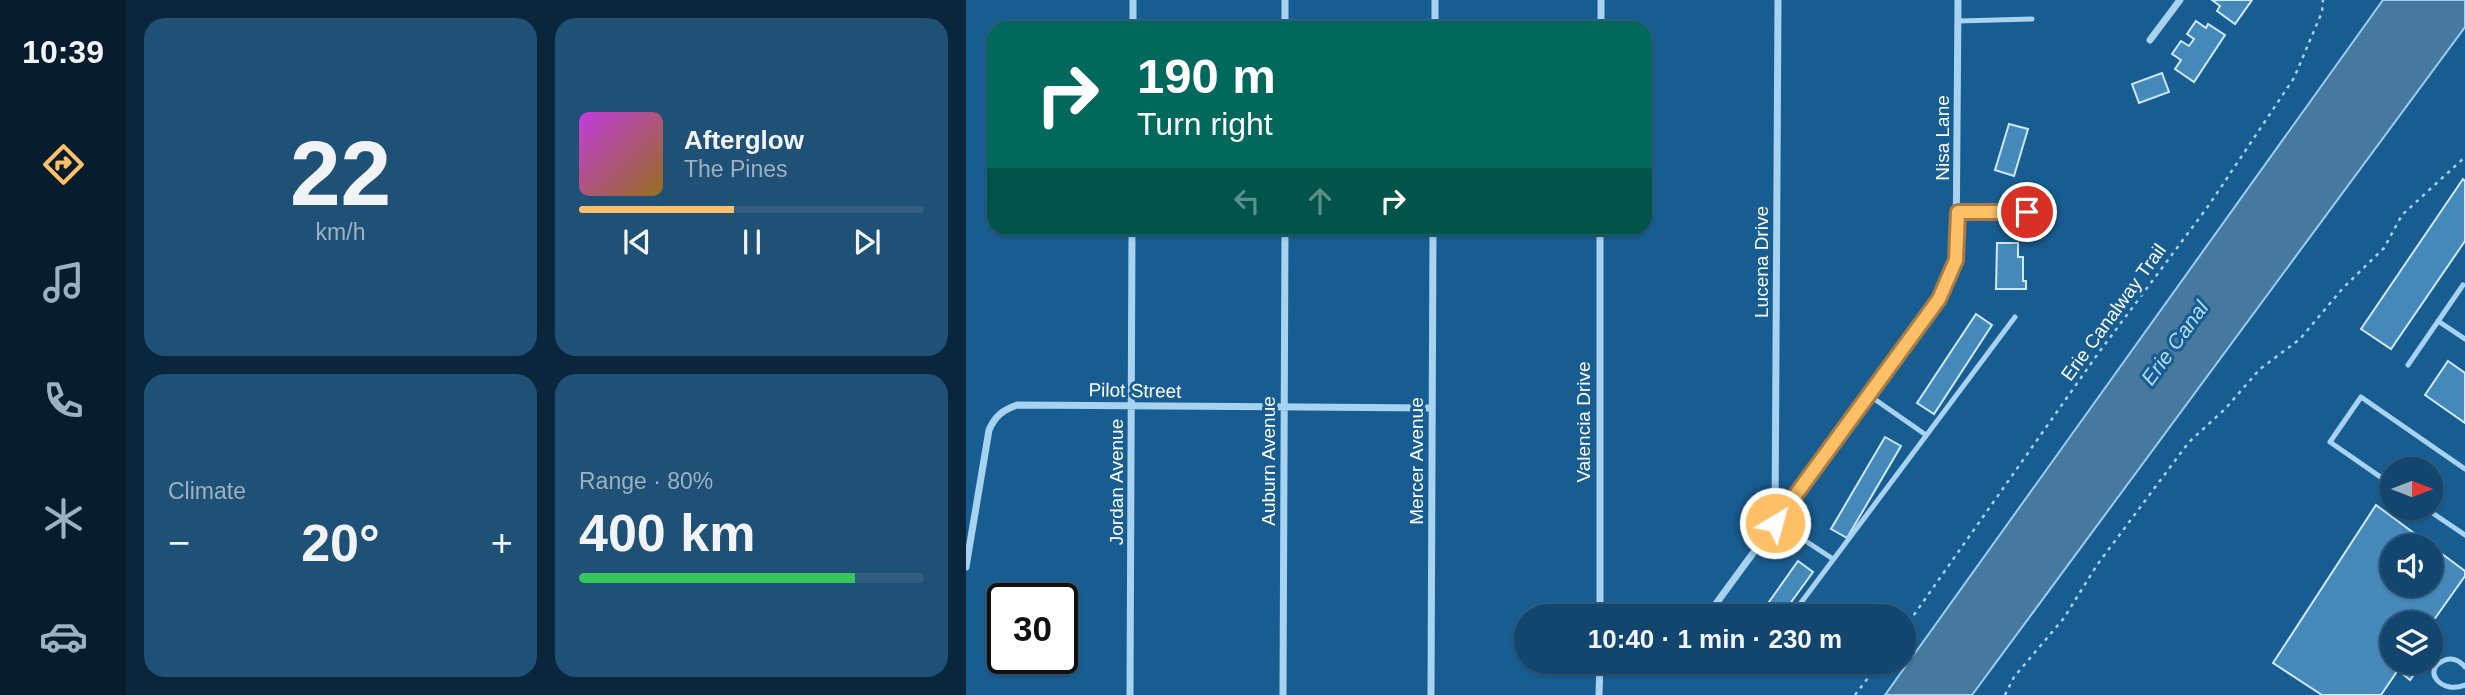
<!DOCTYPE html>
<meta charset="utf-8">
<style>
body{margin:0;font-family:Arial,sans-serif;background:#1f5076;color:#f1f3f6;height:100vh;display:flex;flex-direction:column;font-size:26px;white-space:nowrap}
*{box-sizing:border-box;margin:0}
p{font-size:23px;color:#9cb1c2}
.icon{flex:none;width:38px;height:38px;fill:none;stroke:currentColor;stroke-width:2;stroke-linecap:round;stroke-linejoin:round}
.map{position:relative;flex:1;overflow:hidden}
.panel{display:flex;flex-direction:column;gap:18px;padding:18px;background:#0a263c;width:840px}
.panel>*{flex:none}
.guide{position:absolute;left:21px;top:21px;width:665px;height:214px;border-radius:21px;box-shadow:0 2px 5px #0004,0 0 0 2px #315e81;background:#00695c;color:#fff;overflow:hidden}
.needle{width:46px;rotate:90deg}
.controls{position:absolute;left:1414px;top:457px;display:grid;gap:14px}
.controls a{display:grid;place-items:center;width:63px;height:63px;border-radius:50%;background:#12466e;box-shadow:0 2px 5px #0004,0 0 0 2px #315e81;font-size:35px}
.speed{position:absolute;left:21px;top:583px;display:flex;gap:14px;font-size:35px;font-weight:700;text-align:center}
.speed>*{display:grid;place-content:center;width:91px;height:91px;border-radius:50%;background:#12466e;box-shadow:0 2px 5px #0004,0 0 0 2px #315e81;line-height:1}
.speed .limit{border:4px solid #111;border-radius:10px;background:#fff;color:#111}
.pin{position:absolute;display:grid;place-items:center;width:60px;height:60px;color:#fff;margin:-30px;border:4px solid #fff;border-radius:50%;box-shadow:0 2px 7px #0007}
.me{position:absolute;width:77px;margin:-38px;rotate:37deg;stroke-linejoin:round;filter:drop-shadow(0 0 5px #0008)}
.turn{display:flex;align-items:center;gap:24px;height:147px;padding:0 35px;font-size:32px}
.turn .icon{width:91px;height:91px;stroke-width:2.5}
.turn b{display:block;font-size:49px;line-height:60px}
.lanes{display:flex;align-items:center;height:66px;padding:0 35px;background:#0003;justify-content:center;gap:35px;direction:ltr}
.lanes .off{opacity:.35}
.big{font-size:52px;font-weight:600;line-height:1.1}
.panel .card{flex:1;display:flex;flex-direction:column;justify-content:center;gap:10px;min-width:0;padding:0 24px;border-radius:21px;background:#1f5076}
.panel .dial{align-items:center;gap:0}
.dial b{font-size:91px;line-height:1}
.song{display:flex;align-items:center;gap:21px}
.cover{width:84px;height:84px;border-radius:10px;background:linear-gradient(135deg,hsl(290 70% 55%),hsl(40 70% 35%))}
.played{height:7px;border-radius:4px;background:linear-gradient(90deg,#ffbf66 45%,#315e81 45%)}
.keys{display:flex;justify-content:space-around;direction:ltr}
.heat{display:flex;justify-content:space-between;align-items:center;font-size:38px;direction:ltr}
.charge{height:10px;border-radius:5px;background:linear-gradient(90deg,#34c759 80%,#315e81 0)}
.panel .tiles{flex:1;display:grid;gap:18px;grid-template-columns:repeat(2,1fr)}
.trip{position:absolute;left:548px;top:604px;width:402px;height:70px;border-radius:35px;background:#12466e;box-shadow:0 2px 5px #0004,0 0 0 2px #315e81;font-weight:600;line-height:70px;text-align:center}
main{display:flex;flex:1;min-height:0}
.dock{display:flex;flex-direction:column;width:126px;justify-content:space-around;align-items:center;background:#071c2c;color:#9cb1c2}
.dock .icon{width:49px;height:49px}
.dock .active{color:#ffbf66}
.dock b{font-size:32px;color:#f1f3f6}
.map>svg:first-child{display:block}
</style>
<main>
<nav class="dock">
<b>10:39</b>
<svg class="icon active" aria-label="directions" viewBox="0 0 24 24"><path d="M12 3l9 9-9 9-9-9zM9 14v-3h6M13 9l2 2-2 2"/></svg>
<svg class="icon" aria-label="music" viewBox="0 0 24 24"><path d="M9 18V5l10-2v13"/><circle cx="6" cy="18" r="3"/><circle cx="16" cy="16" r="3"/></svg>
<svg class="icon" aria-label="phone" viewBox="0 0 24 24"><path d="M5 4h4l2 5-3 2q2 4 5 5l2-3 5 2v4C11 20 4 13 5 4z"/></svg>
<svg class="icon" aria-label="climate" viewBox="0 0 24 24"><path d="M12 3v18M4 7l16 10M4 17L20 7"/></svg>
<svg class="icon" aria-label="car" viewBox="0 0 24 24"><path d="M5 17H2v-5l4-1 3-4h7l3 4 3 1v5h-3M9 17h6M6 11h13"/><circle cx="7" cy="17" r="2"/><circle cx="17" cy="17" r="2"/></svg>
</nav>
<section class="panel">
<div class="tiles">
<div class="card dial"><b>22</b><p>km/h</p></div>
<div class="card">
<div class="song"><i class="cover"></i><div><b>Afterglow</b><p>The Pines</p></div></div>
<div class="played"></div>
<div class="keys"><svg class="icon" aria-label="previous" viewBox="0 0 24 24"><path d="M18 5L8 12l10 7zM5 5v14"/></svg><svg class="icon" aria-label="pause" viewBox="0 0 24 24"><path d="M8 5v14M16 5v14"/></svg><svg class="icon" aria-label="next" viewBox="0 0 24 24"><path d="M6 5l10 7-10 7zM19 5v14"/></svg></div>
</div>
<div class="card"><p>Climate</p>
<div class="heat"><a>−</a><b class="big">20°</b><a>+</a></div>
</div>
<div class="card"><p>Range · 80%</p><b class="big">400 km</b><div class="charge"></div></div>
</div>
</section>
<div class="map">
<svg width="1499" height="695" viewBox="0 0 1499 695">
<rect width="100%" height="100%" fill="#185d92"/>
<path fill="#47789d" stroke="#9acff2" stroke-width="2" d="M1417,0H1499V27L1006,695H919Z"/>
<path fill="#4589bb" stroke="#cee8fb" stroke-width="2" fill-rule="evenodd" d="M1246,0H1286L1269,24L1251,11L1254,6Z
M1230,21L1240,28L1242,24L1259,35L1228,82L1209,69L1215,60L1206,54L1215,41L1223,46L1228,39L1221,34Z
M1196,73L1203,92L1173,103L1166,84Z
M1043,124L1062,129L1048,176L1029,170Z
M1497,179L1499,181V241L1425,349L1395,329Z
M1031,243H1052V257H1057V281H1060V289H1030Z
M1010,314L1026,325L968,414L951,403Z
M1482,361L1499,373V423L1459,395Z
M919,437L935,446L881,538L865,529Z
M1410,505L1499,571V576L1465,624L1426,623V662H1457L1444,680L1432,670L1415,695H1356L1307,663ZM1426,546H1465V584H1426Z
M832,561L847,572L815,616H793Z"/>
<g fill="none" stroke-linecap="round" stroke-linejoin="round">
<path stroke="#a7d2f0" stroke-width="2.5" stroke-dasharray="3.5 5" stroke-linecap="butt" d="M938,629L1131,355L1243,205L1328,78L1356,12L1357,0
M889,695L914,662
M1039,695L1048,677L1098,618L1131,565L1223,442L1259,409L1294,369L1334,339L1377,288L1418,248L1436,215L1499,157"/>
<path stroke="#a7d2f0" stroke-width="5" d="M992,21L1066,19
M992,212H1061
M1472,321L1499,339
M1442,365L1497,285
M904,396L960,435
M1426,485L1364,442L1395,397L1499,469
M1459,508L1499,535
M811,522L867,559
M746,608L758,616
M825,616L1049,317
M1499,667C1494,661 1487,657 1479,660C1454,670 1476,695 1499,685"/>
<path stroke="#a7d2f0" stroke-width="7" d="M167,28V0
M319,28V0
M469,28V0
M635,28V0
M1184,40L1214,0
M809,523L812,0
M0,567L23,430C29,416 37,410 51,405L466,408
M634,616V228
M741,616L973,299L990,259L992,0
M164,695L166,228
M317,695L319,228
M465,695L467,228
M633,695L634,662"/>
</g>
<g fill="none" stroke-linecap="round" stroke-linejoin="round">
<g stroke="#a67c42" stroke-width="18">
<path id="route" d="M809,523L973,299L990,260L992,212H1061"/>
</g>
<use href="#route" stroke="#ffbf66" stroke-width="12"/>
</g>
<g text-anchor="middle" stroke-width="6" stroke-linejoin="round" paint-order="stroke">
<g font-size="19" fill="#fff" stroke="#185d92">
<text transform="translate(976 138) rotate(-90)" y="7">Nisa Lane</text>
<text transform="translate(795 262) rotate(-90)" y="7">Lucena Drive</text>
<text transform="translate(1147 312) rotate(-54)" y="7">Erie Canalway Trail</text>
<text transform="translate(169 390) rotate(1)" y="7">Pilot Street</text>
<text transform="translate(617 422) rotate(-90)" y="7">Valencia Drive</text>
<text transform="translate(302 461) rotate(-90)" y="7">Auburn Avenue</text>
<text transform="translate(450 461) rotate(-90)" y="7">Mercer Avenue</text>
<text transform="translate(150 482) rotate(-90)" y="7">Jordan Avenue</text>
</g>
<g font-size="21" font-style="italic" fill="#b3dbf7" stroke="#185d92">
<text transform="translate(1209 343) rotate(-54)" y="7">Erie Canal</text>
</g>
</g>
</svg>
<div class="controls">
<a><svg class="needle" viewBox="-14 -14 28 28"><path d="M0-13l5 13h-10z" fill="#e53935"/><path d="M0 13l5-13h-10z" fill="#9cb1c2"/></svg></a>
<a><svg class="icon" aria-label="sound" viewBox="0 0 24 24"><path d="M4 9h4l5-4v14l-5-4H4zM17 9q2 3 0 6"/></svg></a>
<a><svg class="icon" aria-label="layers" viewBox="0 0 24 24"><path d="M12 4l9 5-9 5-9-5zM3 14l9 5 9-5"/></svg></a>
</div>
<div class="speed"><div class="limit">30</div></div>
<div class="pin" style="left:1061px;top:212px;background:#d93025"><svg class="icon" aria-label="arrive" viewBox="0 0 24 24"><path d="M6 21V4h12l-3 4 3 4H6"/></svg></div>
<svg class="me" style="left:809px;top:523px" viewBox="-20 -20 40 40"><circle r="17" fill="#ffbf66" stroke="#fff" stroke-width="3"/><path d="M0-11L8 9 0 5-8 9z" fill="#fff"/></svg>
<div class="trip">10:40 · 1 min · 230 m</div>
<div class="guide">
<div class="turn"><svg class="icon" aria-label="right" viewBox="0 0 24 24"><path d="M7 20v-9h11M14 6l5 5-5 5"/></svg><div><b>190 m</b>Turn right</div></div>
<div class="lanes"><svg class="icon off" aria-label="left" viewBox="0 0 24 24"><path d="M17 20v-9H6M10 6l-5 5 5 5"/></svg><svg class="icon off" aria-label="ahead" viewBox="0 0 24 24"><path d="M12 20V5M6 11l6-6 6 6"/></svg><svg class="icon" aria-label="right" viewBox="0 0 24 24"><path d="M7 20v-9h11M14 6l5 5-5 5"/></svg></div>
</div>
</div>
</main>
